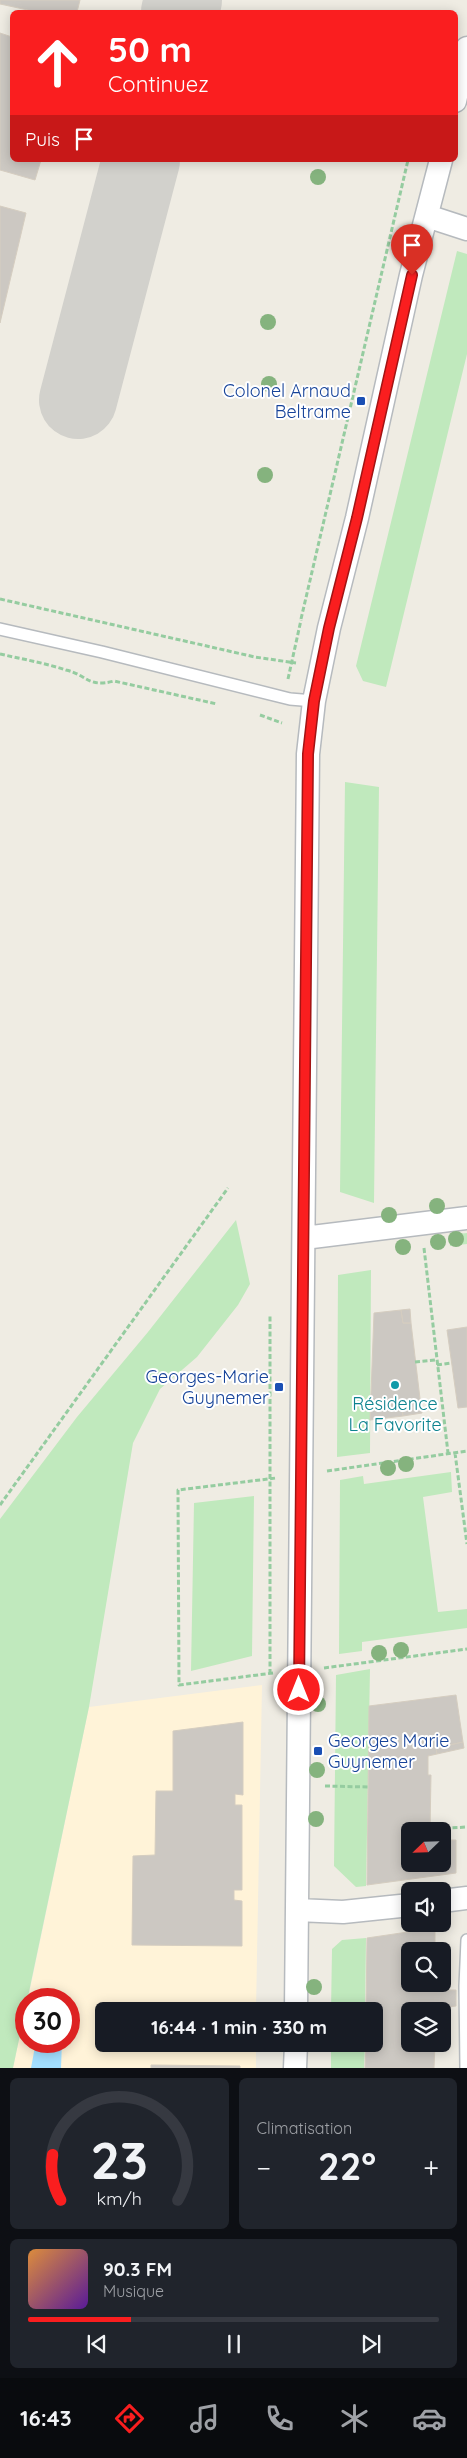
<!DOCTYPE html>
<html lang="fr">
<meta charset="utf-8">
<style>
body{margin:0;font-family:Quicksand,sans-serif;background:#20242c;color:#f1f3f6;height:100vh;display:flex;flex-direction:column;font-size:19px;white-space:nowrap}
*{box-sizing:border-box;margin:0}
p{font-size:16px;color:#9ea1a6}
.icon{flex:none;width:28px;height:28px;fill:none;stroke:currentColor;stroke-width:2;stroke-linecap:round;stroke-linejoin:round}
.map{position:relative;height:2068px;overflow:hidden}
.sheet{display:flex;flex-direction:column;gap:10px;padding:10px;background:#0d0f14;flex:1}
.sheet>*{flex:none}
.banner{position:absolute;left:10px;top:10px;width:448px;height:152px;border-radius:8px;box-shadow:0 2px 12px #0003;background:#fa1e1f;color:#fff;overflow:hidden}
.needle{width:32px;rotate:247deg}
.controls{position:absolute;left:401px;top:1822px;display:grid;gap:10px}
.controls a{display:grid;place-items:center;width:50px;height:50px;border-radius:8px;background:#171b24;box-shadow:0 2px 12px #0003;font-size:25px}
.speed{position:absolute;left:15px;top:1988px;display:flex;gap:10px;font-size:25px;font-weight:700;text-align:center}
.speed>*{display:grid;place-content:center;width:65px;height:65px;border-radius:50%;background:#171b24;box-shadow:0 2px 12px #0003;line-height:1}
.speed .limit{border:8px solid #d22;background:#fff;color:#111}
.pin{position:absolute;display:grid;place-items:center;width:42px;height:42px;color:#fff;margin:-51px -21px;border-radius:50% 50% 50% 0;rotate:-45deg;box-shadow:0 0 5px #0007}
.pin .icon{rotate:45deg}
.me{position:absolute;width:55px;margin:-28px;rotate:0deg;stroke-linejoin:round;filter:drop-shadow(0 0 4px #0008)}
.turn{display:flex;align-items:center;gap:18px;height:105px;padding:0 15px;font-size:22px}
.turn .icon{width:65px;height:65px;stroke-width:2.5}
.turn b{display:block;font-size:35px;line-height:42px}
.then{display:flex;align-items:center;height:48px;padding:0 15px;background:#0003;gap:10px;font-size:19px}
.big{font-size:38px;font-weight:700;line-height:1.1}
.sheet .widget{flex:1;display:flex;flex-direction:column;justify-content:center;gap:8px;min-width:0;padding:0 18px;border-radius:8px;background:#20242c}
.sheet .dial{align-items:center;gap:0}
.dial svg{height:130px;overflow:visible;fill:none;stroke:#363941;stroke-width:7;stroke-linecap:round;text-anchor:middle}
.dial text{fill:#f1f3f6;stroke:none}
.song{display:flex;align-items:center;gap:15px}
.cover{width:60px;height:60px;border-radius:8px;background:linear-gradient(135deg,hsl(30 70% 55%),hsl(270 70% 35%))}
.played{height:5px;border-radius:2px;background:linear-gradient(90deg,#fa1e1f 25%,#363941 25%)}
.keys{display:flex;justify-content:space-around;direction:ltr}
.heat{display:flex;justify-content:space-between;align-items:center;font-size:28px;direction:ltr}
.sheet .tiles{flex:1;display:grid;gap:10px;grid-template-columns:1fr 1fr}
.widget:last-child{grid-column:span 2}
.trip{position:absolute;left:95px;top:2002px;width:288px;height:50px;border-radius:8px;background:#171b24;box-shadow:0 2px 12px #0003;font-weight:700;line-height:50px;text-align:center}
.tab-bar{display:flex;height:80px;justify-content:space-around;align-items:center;background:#090b0e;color:#9ea1a6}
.tab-bar .icon{width:35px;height:35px}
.tab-bar .selected{color:#fa1e1f}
.tab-bar b{font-size:22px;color:#f1f3f6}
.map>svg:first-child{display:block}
</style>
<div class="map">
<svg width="467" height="2068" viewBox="0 0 467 2068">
<rect width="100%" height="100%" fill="#efece3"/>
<path fill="#fff3d8" d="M262,1685L256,2011H104V2044H256V2068H13L26,2006V2041H69V1999H28L89,1707Z"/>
<path fill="#c0e9bd" d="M457,251L467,254V354L386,687L363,681L356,666Z
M345,782L379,787L374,1203L340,1192Z
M236,1220L250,1284L238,1305L197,1357L160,1389L133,1443L89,1707L13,2068H0V1519L77,1417L148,1332Z
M467,1233V1244L450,1246L449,1235Z
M371,1270L370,1453L337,1457L338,1275Z
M451,1472L452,1492L423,1497L438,1612L467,1609V1628L362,1642V1651L339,1654L340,1480L363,1476L364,1484Z
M254,1496L252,1656L191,1671L194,1503Z
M370,1669L366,1886L356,1887L334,1866L336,1675Z
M366,1938L365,2011H331L332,1949L342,1940Z
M331,2044H365L364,2068H331Z"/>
<path fill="#a3dfff" d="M36,2041H62L61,2068H31Z"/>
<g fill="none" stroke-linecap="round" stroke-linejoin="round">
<path stroke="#d2d1cc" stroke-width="78" d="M180,12L183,0
M78,400L141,160"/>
</g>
<path fill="#ccc8c2" stroke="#d5cdc0" d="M0,0H80L77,12H37L0,4Z
M0,33L12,37V160H41L35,180L0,170Z
M0,206L26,213L0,323Z
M410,1309L411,1323H403L401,1310Z
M401,1310L403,1323H411L421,1407L402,1409L403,1416L370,1420L374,1313Z
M467,1327V1407L458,1408L447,1330Z
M421,1407L422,1413L403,1416L402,1409Z
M456,1695L463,1742L436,1748L437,1754L428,1756V1775H431L430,1831H410V1864H442V1840H456V1873L367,1885L369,1706Z
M243,1722V1795L235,1794V1805H242V1890H234V1900L242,1901V1946L132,1945L133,1856L155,1855L156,1791H173V1731Z
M463,1742L464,1748L437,1754L436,1748Z
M435,1928V1951H410V1984H435V1990H456V2006L449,2007V2024H442V2011H410V2044H435L434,2068H365L366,2044H374V2011H366L367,1938Z
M151,2065L240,2066V2068H151Z"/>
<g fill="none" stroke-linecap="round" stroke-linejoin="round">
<g stroke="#b6babe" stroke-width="14">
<path id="lane" d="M0,629L102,652L290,699L314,701
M466,2068L465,1986L467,1940"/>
</g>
<g stroke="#b6babe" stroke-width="25">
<path id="street" d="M455,101L467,48
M427,216L467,229
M304,1238L467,1218
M442,1901L467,1898
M297,1910L343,1912L410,1905
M296,2011L308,754L314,701L329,628L357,518L411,275L441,160
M295,2068L296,2044"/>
</g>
<path stroke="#95cca0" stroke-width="3" stroke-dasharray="5 2.5" stroke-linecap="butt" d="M0,599L255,657L296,663
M301,619L408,160
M0,654C22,659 45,663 66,670C87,675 88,688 114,681L217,704
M288,679L301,620
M260,715L282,723
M424,1248L448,1453
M415,1362L436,1360
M437,1365L451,1363
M455,1453L467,1544
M327,1471L467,1451
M0,1505L228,1188
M324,1668L467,1649
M273,1673L179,1685L178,1490L276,1478
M270,1674V1315
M325,1786L368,1787
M430,1829L467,1827"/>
<use href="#lane" stroke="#fff" stroke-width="11"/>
<use href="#street" stroke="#fff" stroke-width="22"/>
</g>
<g fill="#85b37e">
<circle cx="318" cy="177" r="8"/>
<circle cx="268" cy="322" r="8"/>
<circle cx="269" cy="384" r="8"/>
<circle cx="265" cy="475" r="8"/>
<circle cx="437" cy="1206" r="8"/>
<circle cx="389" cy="1215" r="8"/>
<circle cx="456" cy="1239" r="8"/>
<circle cx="438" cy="1242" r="8"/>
<circle cx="403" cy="1247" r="8"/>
<circle cx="406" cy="1464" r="8"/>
<circle cx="388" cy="1468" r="8"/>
<circle cx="401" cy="1650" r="8"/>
<circle cx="379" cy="1653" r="8"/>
<circle cx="318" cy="1704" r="8"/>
<circle cx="317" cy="1770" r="8"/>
<circle cx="316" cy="1819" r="8"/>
<circle cx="314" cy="1987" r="8"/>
</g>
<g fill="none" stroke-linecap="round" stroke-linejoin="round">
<g stroke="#a21414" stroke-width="12">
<path id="route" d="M299,1690L308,754L314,701L329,628L357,518L412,275"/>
</g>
<use href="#route" stroke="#fa1e1f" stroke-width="9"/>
</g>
<g fill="#1a4fb4" stroke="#fff" stroke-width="2">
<rect x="356" y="396" width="10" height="10" rx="2.5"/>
<rect x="274" y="1382" width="10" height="10" rx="2.5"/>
<rect x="313" y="1746" width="10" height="10" rx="2.5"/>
</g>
<circle fill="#0f9aa8" stroke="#fff" stroke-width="2" cx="395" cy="1385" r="5"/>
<g text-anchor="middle" stroke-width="4" stroke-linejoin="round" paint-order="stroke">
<g font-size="18" fill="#164399" stroke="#fff" text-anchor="end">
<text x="351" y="397">Colonel Arnaud<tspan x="351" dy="21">Beltrame</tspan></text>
<text x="269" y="1383">Georges-Marie<tspan x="269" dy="21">Guynemer</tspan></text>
<text x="328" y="1747" text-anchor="start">Georges Marie<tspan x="328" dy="21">Guynemer</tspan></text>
</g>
<g font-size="18" fill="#0d838f" stroke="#fff">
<text x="395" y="1410">Résidence<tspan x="395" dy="21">La Favorite</tspan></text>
</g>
</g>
</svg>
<div class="controls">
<a><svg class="needle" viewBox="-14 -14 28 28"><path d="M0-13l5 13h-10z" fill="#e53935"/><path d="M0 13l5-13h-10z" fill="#9ea1a6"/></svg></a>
<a><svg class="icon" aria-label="sound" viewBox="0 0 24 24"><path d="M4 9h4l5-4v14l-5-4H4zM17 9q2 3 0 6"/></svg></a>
<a><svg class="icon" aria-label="search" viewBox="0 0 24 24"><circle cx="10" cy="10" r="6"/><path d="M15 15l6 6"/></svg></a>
<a><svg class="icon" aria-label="layers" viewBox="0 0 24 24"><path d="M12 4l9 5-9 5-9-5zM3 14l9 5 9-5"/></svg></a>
</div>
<div class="speed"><div class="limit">30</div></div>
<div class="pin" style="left:412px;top:275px;background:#d93025"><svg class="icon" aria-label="arrive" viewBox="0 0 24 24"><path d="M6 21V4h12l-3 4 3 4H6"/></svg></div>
<svg class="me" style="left:299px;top:1690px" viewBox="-20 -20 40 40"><circle r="17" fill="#fa1e1f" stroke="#fff" stroke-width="3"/><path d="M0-11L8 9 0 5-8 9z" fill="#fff"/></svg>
<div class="trip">16:44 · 1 min · 330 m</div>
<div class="banner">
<div class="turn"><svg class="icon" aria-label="ahead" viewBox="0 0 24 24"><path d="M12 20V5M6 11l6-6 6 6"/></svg><div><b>50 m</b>Continuez</div></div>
<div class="then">Puis<svg class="icon" aria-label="arrive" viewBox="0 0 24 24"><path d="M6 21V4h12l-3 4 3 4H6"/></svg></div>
</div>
</div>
<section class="sheet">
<div class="tiles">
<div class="widget dial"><svg viewBox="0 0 100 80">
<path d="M14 69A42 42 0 1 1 86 69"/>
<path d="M14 69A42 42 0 0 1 9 41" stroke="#fa1e1f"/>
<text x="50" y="56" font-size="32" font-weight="700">23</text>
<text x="50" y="72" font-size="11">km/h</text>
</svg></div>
<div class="widget"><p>Climatisation</p>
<div class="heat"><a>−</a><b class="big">22°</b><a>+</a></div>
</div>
<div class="widget">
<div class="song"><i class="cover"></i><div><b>90.3 FM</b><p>Musique</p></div></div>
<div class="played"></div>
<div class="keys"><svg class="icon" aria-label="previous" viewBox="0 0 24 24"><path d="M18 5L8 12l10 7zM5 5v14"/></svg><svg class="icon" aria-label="pause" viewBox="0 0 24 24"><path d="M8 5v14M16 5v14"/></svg><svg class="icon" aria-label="next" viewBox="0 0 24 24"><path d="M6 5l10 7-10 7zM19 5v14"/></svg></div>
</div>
</div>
</section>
<nav class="tab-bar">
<b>16:43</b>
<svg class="icon selected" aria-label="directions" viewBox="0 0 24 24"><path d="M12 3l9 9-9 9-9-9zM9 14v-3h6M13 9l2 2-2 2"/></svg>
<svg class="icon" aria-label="music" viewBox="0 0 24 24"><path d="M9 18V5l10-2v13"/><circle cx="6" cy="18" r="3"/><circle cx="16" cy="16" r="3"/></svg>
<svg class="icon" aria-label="phone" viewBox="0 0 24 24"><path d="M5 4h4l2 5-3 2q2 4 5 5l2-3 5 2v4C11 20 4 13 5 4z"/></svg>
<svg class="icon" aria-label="climate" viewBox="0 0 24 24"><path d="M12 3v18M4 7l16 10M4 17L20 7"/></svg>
<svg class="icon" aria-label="car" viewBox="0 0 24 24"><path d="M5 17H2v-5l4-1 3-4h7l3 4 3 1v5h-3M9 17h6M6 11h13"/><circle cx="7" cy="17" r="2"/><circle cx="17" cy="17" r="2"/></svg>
</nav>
